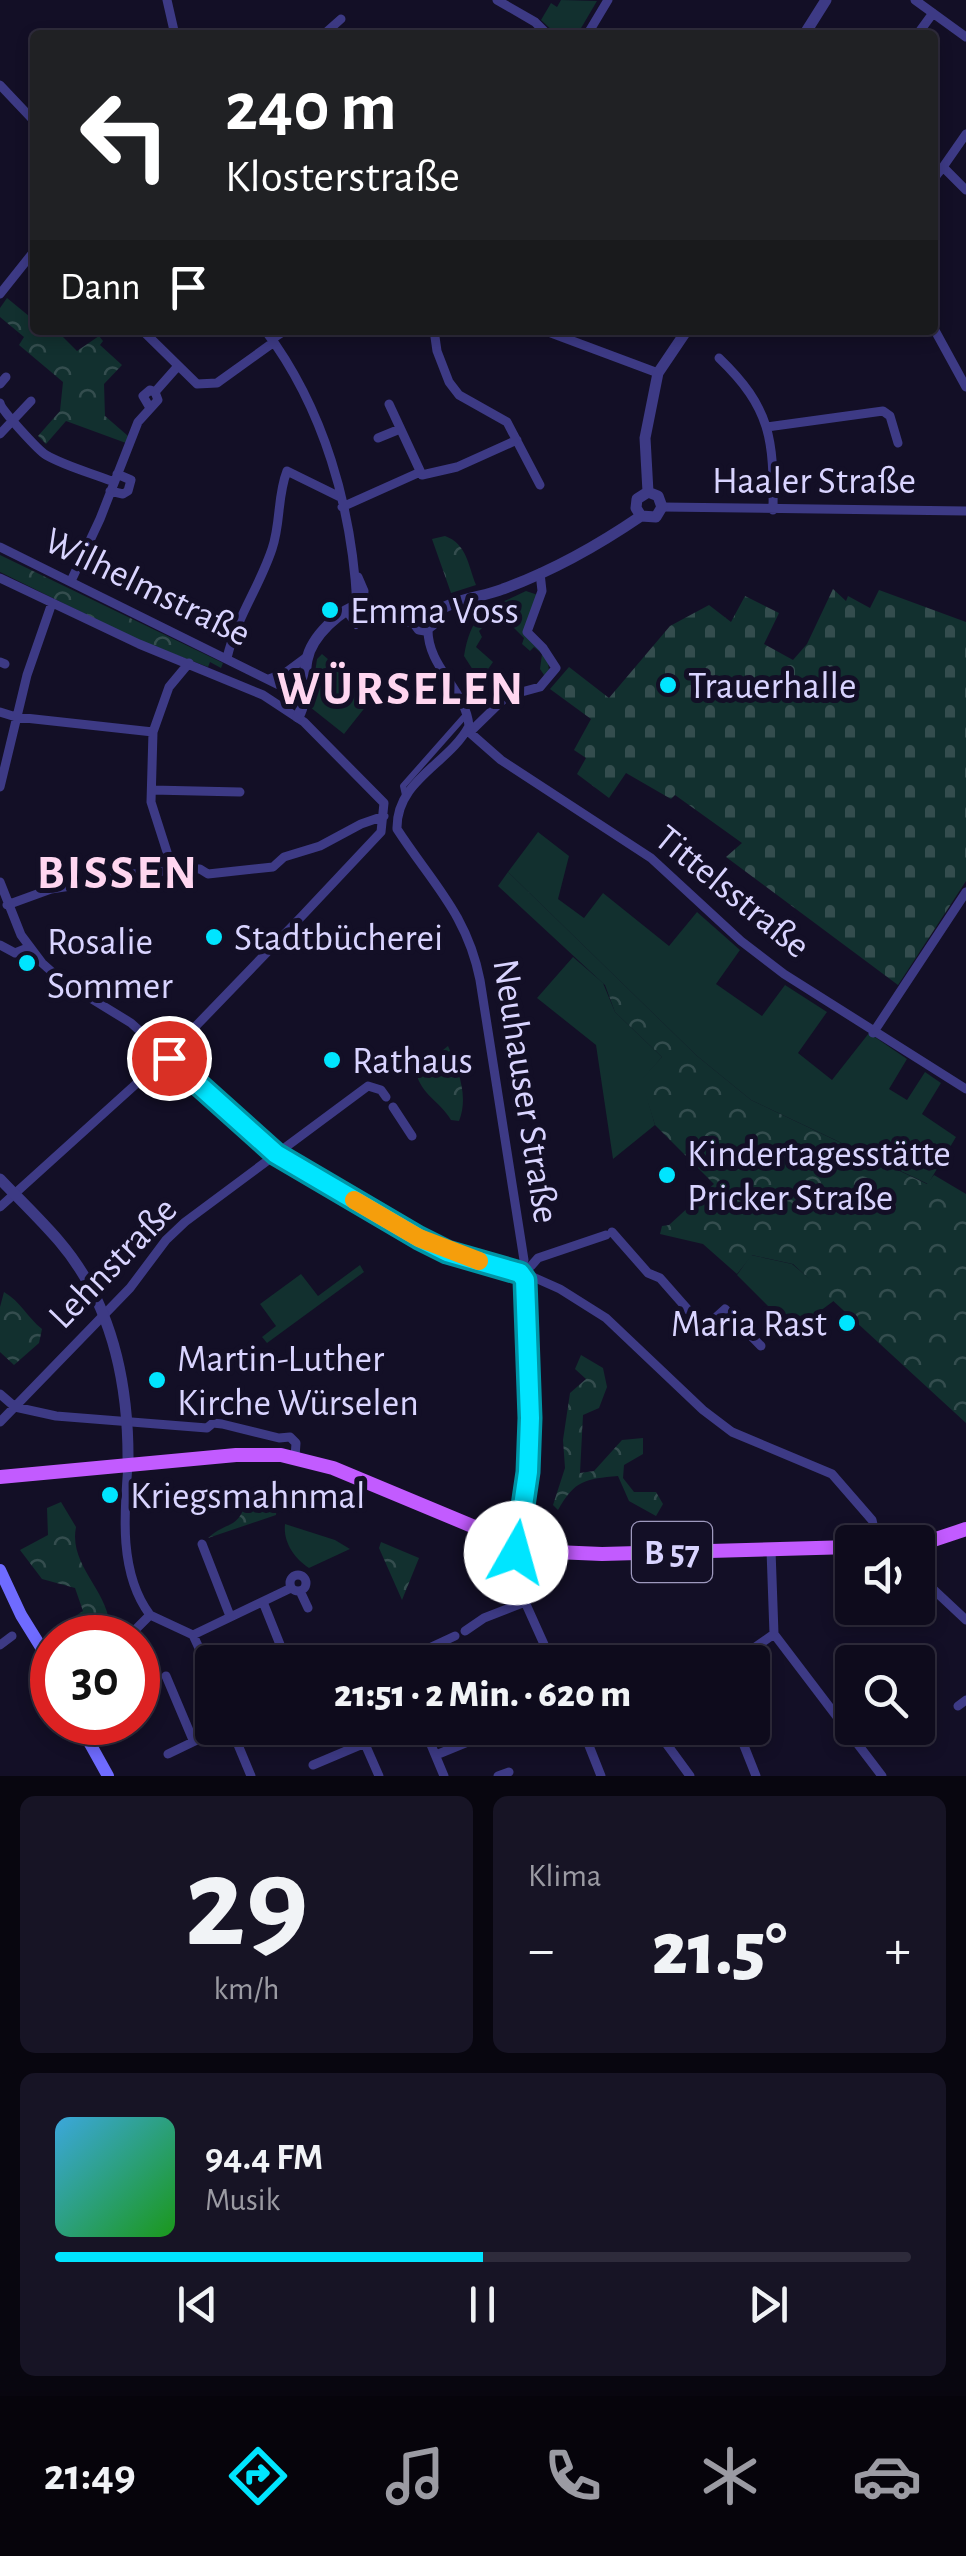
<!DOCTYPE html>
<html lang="de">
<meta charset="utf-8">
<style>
body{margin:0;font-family:"Alegreya Sans",sans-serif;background:#171425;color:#f1f3f6;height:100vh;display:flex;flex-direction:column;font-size:38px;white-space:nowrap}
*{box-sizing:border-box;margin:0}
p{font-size:32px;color:#9b9ba3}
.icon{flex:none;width:55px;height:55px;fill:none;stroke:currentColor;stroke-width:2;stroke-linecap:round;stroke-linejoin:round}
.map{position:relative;height:1776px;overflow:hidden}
.side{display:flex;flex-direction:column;gap:20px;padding:20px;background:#08060f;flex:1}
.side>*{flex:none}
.top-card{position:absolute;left:30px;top:30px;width:908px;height:305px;border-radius:10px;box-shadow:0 5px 15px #0003,0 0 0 2px #2e2b3b;background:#202124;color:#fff;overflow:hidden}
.controls{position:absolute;left:835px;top:1525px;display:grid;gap:20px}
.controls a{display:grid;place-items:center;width:100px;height:100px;border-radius:10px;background:#0e0b1c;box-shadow:0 5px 15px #0003,0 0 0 2px #2e2b3b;font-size:50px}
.speed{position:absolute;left:30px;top:1615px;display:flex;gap:20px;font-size:50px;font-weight:700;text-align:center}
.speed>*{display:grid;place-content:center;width:130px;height:130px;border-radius:50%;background:#0e0b1c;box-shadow:0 5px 15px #0003,0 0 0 2px #2e2b3b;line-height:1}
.speed .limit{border:15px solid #d22;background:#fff;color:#111}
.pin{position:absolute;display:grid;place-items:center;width:85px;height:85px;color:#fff;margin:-42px;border:5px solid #fff;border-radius:50%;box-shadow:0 2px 10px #0007}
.me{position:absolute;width:110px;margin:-55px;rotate:7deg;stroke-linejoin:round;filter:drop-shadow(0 0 8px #0008)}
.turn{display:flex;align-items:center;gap:35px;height:210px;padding:0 30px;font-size:45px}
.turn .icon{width:130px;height:130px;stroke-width:2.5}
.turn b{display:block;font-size:70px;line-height:85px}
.then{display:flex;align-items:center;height:95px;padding:0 30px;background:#0003;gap:20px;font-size:38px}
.big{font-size:75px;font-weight:800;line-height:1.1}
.side .card{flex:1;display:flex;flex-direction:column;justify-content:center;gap:15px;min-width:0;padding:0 35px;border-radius:15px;background:#171425}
.side .dial{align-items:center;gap:0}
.dial b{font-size:130px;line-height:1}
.song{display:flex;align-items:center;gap:30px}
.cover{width:120px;height:120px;border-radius:15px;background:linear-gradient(135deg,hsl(200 70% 55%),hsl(120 70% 35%))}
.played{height:10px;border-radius:5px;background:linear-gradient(90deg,#00e5ff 50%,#2e2b3b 50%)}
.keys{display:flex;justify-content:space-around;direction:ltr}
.heat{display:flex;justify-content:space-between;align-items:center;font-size:55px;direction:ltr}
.side .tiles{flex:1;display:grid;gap:20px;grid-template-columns:1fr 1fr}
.card:last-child{grid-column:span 2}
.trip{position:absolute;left:195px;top:1645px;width:575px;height:100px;border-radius:10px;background:#0e0b1c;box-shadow:0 5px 15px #0003,0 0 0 2px #2e2b3b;font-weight:800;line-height:100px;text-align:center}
.menu{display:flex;height:160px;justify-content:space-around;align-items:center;background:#06040b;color:#9b9ba3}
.menu .icon{width:70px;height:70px}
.menu .selected{color:#00e5ff}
.menu b{font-size:45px;color:#f1f3f6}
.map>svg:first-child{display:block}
</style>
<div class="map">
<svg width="966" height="1776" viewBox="0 0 966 1776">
<defs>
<pattern id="forest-crowns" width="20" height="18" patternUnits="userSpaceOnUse" patternTransform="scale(2.5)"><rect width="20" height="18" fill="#12302f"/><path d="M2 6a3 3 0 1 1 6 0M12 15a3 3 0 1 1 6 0" fill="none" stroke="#344d4e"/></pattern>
<pattern id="cemetery-stones" width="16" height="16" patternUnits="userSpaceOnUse" patternTransform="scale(2.5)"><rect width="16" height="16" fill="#12302f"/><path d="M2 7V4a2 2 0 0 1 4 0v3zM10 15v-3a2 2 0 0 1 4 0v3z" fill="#344d4e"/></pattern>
</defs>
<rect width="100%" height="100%" fill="#130f26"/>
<path fill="#12302f" d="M561,0L597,1L577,35H557L541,20L551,3L557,7Z
M526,591L538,595L525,627L548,661L549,672L540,681L544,675L540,669L542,654L534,647L530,651L522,644L524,638L504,618L494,625L489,621L479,631L482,637L476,647L493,662L480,681L464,656C472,610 487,610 526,591Z
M322,654L356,683L370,668L386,681L344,734L310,707L317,659Z
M538,832L569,856L558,899L584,918L603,893L669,946L697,912L740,950L716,984L762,1016L785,985L827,1012L798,1053L832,1080L869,1033L907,1059L889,1089L907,1100L925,1072L941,1083L922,1114L956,1137L928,1184L751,1100L697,1056L508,872Z
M573,957L603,983L615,1012L662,1057L642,1080L655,1125L613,1159L596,1045L537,998Z
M751,1255L792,1264L835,1300L793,1331L737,1275Z
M360,1265L364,1272L267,1343L262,1337L276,1326L260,1304L301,1274L318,1296Z
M285,1524L335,1540L350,1549L309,1568C294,1558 283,1542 285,1524Z"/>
<path fill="url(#forest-crowns)" d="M7,298L35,321V330H56L77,351L99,336L103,341L100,345L122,365L104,384L105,416L128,436L126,443L66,421L46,444L38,436L60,411L63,382L19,345L24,337L0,317V308Z
M445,536C467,544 468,565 476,585L451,593L432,539Z
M0,555L223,663L221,668L210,662L208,667L140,641L0,572Z
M508,872L697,1056L751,1100L927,1184L934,1175L966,1194V1423L793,1264L752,1255L737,1274L703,1244L660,1234L662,1226L669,1225L714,1184L655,1125L641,1080L662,1057L615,1012L605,985L498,886Z
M448,1046C458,1069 469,1096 459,1121L451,1120C440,1101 421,1095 416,1072Z
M4,1292C21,1302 27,1317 42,1329L39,1343L14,1365L0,1352V1307Z
M581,1355L603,1368L607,1387L599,1408L583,1415L580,1473L594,1471L622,1440L643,1438V1454L624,1465L623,1478L634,1492H656L663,1504L656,1516L629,1501L618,1476C585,1479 575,1480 558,1510L553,1505L565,1468L563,1440L570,1393L586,1379L575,1369Z
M266,1487L278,1488L276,1515L208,1538C228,1520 238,1531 247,1499L257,1497Z
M61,1502L76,1527C68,1567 112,1592 110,1633L101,1626L84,1637H71L67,1634L71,1619L83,1611L75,1588L42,1579L20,1550L48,1535L47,1508Z
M381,1542L419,1558L402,1600L379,1548Z"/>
<path fill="url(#cemetery-stones)" d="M833,589L846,601L848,596L870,608L879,590L966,622V881L898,985L726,857L742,843L675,795L671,799L626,773L609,798L577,774L586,758L574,750L591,719L550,689L569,667L609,698L670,626L709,605L731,622L745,596L779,613L764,644L793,660L807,644Z"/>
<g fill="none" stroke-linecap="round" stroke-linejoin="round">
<path stroke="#3d3a85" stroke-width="6" d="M345,611L356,626
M405,795L403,786L464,717"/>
<path stroke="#3d3a85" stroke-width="9" d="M167,0L175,35
M497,0L535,22L548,35
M915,0L966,37
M323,35L341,19
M587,35L608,0
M917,35L933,13
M0,85L35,122
M966,134L943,167L966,190
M932,181L943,167
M0,294L35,250
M932,325L966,387
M142,330L197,384L217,383L274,342
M265,330C324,408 352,508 357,605
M434,330L437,351L449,382L459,395L507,422L540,485
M543,330L658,373
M272,339L286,330
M719,358C771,408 774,439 773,510
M0,384L6,377
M0,403C1,410 39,451 46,455C67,467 92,473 114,482
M389,404L422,475L457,467L517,440
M150,408L143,396L150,390L155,392
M767,427L883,411L890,416L898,443
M0,434L31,401
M378,438L400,429
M110,491L123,494L128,491L131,480L117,474
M342,507L418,473
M662,507L966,511
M0,547L305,698
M358,577L364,591L363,604
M0,578L139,644L263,695L304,722L384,803
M71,581L100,519L138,422L158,400L155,392L178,366
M227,658C237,616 259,588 272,549C281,523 277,496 287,471L340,497
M0,662L5,664
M269,679L285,673L308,656
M0,712L16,717L153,732
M468,731L501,760L651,858L741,941L784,974L966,1089
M470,732L507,696L540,687L556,668L543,648L527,632L542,591L540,573
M0,787L27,675L52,603
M152,790L240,792
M397,829C432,883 467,914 480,980L524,1260L519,1273L525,1280L530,1418L528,1472L515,1543L525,1602L552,1662
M397,829C396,780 449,764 469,726C466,690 427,667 428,629
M167,852L151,802L153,732L169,687L189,663
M0,882L21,935L42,963L61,980L131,1023L276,1153L419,1238L447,1251L519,1273
M7,905L51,889L104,881L111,876L188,869H200L208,874L273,867L284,857L320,846L361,824L384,816
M0,945L15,953L30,947
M873,1033L966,892
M393,1107L412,1136
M0,1207L167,1056L302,916L381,832L384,803
M612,1232L648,1273L660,1278L704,1328L725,1309L761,1346
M531,1266L538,1258L606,1235
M533,1277L560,1289L606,1318L703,1410L732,1432L832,1474L872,1520L877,1542
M0,1394L15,1407L56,1416L207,1428L213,1423L222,1424L279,1438L290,1437L296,1443L295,1457
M0,1422L130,1288L166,1240L185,1222L368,1086L381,1090L386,1097
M202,1544L230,1616
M771,1550L774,1634L882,1776
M918,1575L966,1620
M290 1583a8 8 0 1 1 16 0a8 8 0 1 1-16 0Z
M300,1591L308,1608
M263,1602L287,1662
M150,1615L193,1635L205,1661L212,1697
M465,1631L484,1618L525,1602
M193,1635L291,1588
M127,1638L150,1615C119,1574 124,1514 128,1465
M0,1645L12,1636
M409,1662L412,1656L455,1636
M663,1662L671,1659
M734,1662L774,1634
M166,1676L193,1740
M958,1706L966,1700
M231,1728L251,1776
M317,1728L322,1736L344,1728
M358,1728L379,1776
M424,1728L444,1776
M582,1728L601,1776
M737,1728L756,1776
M660,1735L690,1776
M168,1754L222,1728
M436,1755L497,1730
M313,1765L365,1743
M498,1776L509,1772"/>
<path stroke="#3d3a85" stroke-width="11" d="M804,35L826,0
M648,492L645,438L658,373L687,330
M641,516L656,517L662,507L658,496L648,492
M641,516L636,508L637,499L648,492
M431,616C450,599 480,598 503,589C550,572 600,544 641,516
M414,622L419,629L425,630L432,625L431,616
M298,717C308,699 303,680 307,660C311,637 341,608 363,604L399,620L414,622
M0,1179C19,1199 40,1219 59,1241C113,1304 129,1384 128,1465"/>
<path stroke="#6f6bff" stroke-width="12" d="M0,1570L21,1615L52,1665
M78,1722L108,1776"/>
<path stroke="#c25bff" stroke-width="14" d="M0,1477L236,1455H281L333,1468L501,1538L555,1552L602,1554L852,1547
M918,1545L966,1529"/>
</g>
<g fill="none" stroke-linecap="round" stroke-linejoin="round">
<g stroke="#0095a6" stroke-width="25">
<path id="route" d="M169,1058L276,1154L419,1238L447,1252L520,1273L525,1280L530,1418L528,1472L516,1553"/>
</g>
<use href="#route" stroke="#00e5ff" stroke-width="18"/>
<path stroke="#f59e0b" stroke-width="18" d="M354,1200L419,1238L479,1261"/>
</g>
<g fill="#00e5ff" stroke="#130f26" stroke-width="4">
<circle cx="330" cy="610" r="10"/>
<circle cx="668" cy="685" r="10"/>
<circle cx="214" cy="937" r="10"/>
<circle cx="27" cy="963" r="10"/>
<circle cx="332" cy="1060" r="10"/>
<circle cx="667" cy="1175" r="10"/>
<circle cx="847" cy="1323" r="10"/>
<circle cx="157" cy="1380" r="10"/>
<circle cx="110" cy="1495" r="10"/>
</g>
<g text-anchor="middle" stroke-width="10" stroke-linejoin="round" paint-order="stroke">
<rect fill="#130f26" stroke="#9e99be" stroke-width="2.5" x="632" y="1522" width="80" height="60" rx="8"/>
<g font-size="35" font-weight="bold" fill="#d9d4ff">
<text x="672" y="1564">B 57</text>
</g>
<g font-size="38" fill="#d9d4ff" stroke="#130f26">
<text x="814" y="493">Haaler Straße</text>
<text transform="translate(148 586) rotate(26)" y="13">Wilhelmstraße</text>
<text transform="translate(733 891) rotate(39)" y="13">Tittelsstraße</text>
<text transform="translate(527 1091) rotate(81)" y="13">Neuhauser Straße</text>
<text transform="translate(112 1262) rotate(-46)" y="13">Lehnstraße</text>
</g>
<g font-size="38" fill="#d9d4ff" stroke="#130f26" text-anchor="start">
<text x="350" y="623">Emma Voss</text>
<text x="688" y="698">Trauerhalle</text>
<text x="234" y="950">Stadtbücherei</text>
<text x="47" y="954">Rosalie<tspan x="47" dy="44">Sommer</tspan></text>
<text x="352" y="1073">Rathaus</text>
<text x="687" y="1166">Kindertagesstätte<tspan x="687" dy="44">Pricker Straße</tspan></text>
<text x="827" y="1336" text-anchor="end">Maria Rast</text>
<text x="177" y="1371">Martin-Luther<tspan x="177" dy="44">Kirche Würselen</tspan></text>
<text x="130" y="1508">Kriegsmahnmal</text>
</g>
<g font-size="48" font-weight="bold" letter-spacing="2.5" fill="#ffd6f0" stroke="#130f26">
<text x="401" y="704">WÜRSELEN</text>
<text x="118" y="888">BISSEN</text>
</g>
</g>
</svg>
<div class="controls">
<a><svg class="icon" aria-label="sound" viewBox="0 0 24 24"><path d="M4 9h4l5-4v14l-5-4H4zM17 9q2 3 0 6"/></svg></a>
<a><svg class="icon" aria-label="search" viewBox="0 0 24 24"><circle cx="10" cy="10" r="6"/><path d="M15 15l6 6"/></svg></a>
</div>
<div class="speed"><div class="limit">30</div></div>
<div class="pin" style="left:169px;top:1058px;background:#d93025"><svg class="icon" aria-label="arrive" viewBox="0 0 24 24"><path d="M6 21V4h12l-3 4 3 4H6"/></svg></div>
<svg class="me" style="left:516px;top:1553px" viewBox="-20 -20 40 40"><circle r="19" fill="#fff"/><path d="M0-13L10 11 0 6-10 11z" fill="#00e5ff"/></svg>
<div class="trip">21:51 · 2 Min. · 620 m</div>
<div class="top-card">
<div class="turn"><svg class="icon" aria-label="left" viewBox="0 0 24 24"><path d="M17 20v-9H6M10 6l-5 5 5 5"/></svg><div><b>240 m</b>Klosterstraße</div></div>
<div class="then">Dann<svg class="icon" aria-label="arrive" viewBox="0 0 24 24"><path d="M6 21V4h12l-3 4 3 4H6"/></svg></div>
</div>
</div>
<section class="side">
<div class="tiles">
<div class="card dial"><b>29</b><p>km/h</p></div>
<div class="card"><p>Klima</p>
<div class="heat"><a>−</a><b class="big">21.5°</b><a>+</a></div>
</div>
<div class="card">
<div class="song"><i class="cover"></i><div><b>94.4 FM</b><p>Musik</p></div></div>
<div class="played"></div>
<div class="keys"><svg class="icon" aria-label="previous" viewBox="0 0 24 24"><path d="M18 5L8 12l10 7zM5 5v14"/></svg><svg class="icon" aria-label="pause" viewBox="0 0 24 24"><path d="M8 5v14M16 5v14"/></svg><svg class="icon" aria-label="next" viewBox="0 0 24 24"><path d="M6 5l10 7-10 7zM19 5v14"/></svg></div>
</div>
</div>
</section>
<nav class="menu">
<b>21:49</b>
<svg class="icon selected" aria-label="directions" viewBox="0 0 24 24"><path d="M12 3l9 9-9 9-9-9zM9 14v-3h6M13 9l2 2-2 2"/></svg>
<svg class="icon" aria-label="music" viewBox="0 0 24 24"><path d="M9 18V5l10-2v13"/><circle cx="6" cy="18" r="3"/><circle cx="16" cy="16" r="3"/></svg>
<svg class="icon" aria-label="phone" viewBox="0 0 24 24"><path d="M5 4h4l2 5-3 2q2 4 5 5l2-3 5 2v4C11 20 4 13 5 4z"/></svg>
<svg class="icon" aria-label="climate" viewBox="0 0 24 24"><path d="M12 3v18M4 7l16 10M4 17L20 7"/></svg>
<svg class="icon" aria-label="car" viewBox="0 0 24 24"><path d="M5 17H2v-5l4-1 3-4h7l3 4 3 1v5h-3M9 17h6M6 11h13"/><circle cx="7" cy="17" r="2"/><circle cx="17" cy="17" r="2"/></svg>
</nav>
